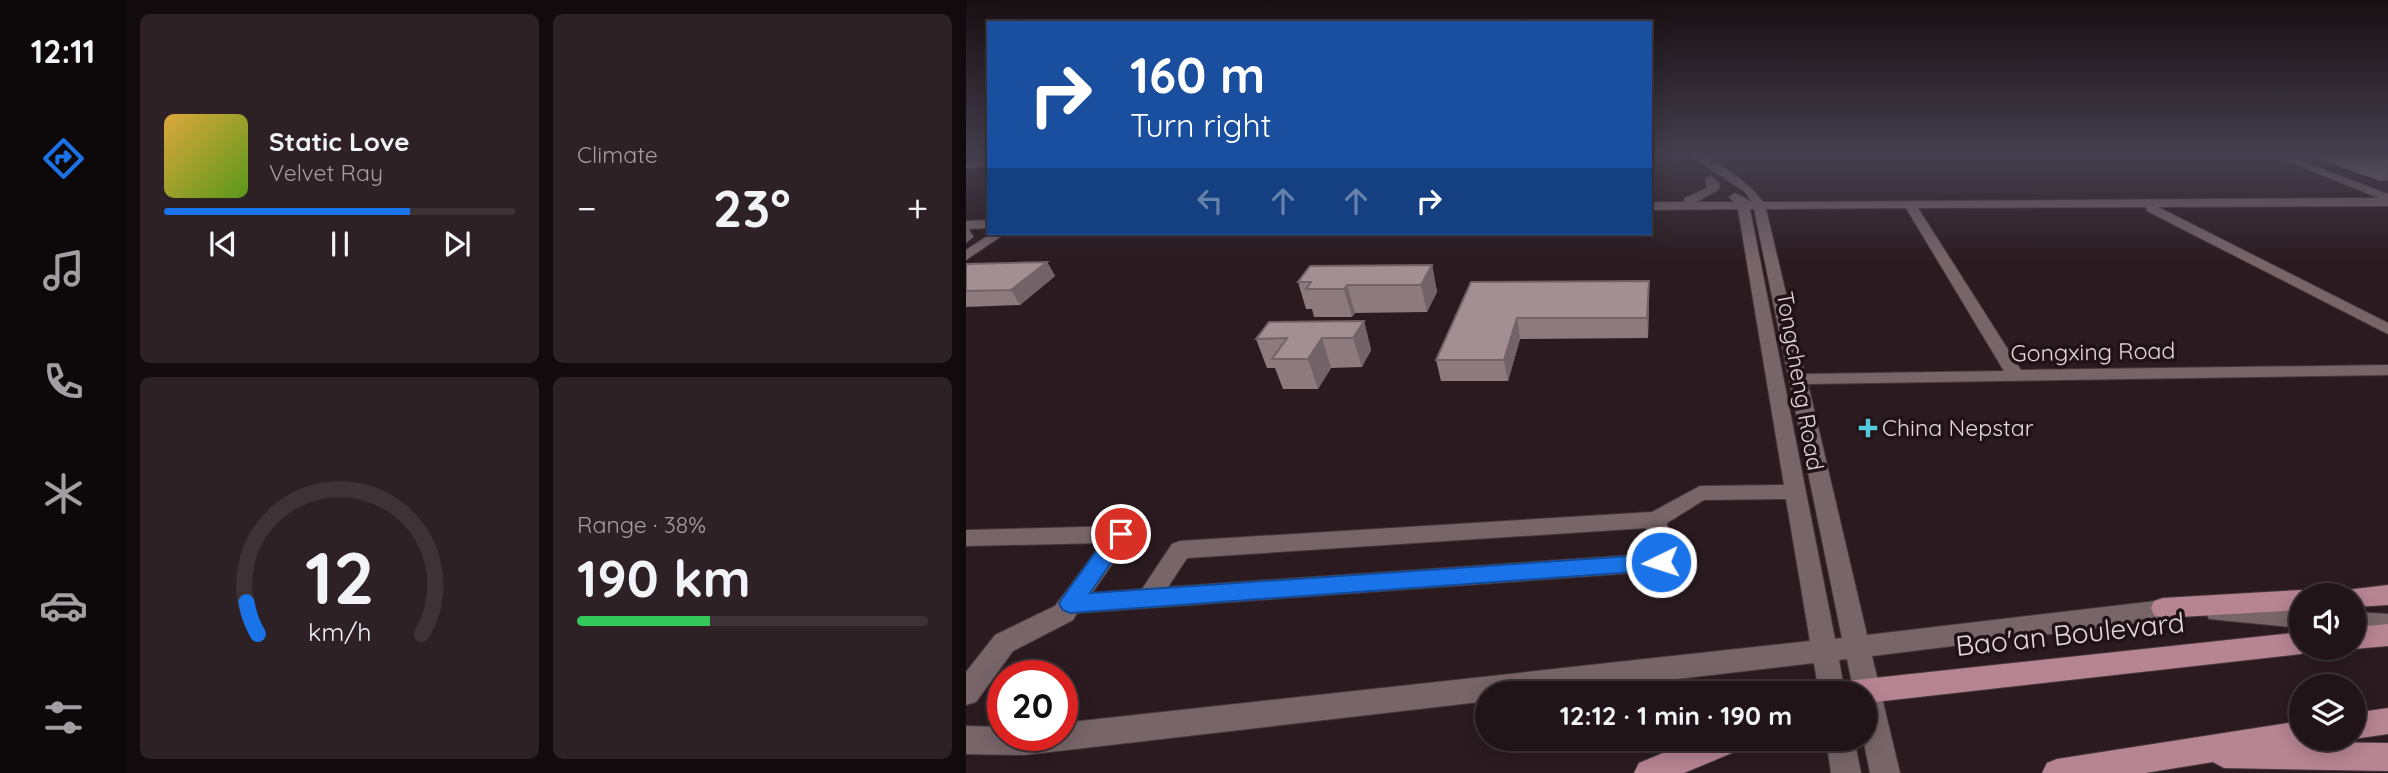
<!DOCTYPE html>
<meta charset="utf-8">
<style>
body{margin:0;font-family:Quicksand,sans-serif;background:#2d2125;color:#f1f3f6;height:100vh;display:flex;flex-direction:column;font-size:26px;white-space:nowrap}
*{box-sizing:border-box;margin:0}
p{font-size:23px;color:#a29ea2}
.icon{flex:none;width:38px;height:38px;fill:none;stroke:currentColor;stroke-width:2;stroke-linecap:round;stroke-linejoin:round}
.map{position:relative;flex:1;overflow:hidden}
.details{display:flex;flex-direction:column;gap:14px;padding:14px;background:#120b0d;width:840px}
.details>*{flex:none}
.banner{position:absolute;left:21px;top:21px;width:665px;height:214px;border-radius:0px;box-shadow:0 4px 18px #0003,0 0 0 2px #3d3337;background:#1a4fa0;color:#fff;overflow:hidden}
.buttons{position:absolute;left:1323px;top:583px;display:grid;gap:14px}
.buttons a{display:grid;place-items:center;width:77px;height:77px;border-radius:50%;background:#201418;box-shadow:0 4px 18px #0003,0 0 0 2px #3d3337;font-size:35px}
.speed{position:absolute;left:21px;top:660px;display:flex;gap:14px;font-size:35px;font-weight:700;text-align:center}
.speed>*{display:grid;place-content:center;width:91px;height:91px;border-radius:50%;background:#201418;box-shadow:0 4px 18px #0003,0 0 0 2px #3d3337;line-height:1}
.speed .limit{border:10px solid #d22;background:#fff;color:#111}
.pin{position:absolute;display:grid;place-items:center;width:60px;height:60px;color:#fff;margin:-30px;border:4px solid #fff;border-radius:50%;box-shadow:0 2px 7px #0007}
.me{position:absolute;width:77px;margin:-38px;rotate:266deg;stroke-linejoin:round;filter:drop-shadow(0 0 5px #0008)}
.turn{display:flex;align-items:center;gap:24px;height:147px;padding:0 28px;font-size:32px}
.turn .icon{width:91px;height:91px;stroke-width:2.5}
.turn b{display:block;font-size:49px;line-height:60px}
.lanes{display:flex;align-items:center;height:66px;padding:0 28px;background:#0003;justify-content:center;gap:35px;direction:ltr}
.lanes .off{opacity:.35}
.big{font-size:52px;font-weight:700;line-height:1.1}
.details .card{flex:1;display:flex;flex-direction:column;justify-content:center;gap:10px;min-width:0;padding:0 24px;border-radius:10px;background:#2d2125}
.details .dial{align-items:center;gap:0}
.dial svg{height:182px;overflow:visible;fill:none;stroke:#3d3337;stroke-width:7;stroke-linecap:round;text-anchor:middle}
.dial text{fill:#f1f3f6;stroke:none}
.song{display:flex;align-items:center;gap:21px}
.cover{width:84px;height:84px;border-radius:10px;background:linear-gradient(135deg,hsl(40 70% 55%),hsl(90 70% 35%))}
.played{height:7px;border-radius:4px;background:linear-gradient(90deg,#1a73e8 70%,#3d3337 70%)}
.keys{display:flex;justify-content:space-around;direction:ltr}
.heat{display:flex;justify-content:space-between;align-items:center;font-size:38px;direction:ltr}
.charge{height:10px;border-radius:5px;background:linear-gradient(90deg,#34c759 38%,#3d3337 0)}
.details .tiles{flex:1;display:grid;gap:14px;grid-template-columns:repeat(2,1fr)}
.trip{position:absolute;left:509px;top:681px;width:402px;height:70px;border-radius:35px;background:#201418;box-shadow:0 4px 18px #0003,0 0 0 2px #3d3337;font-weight:700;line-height:70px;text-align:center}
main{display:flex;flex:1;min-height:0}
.dock{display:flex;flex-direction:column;width:126px;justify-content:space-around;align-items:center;background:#0d080a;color:#a29ea2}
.dock .icon{width:49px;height:49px}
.dock .current{color:#1a73e8}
.dock b{font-size:32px;color:#f1f3f6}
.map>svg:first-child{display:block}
</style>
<main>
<nav class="dock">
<b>12:11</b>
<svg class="icon current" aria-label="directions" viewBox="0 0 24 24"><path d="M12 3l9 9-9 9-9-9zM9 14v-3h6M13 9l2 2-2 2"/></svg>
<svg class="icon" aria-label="music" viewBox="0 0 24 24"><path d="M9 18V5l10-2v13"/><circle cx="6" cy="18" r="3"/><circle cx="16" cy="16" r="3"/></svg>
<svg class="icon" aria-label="phone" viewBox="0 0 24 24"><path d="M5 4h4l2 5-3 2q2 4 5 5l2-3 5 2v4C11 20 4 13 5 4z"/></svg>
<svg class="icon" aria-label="climate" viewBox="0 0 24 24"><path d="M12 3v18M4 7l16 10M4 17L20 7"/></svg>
<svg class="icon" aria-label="car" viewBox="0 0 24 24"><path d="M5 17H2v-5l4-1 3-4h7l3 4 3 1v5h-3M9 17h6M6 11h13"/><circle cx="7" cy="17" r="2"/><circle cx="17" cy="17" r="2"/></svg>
<svg class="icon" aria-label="filters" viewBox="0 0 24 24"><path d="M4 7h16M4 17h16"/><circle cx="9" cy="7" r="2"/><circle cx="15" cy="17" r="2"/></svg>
</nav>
<section class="details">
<div class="tiles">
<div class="card">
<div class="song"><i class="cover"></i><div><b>Static Love</b><p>Velvet Ray</p></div></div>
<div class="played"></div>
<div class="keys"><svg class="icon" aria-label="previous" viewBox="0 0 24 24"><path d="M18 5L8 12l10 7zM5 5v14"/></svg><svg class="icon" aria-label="pause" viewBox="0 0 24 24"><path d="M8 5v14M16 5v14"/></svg><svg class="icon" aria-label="next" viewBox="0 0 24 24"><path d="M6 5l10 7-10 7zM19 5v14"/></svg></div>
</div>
<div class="card"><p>Climate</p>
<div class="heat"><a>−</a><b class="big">23°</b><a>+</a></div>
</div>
<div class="card dial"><svg viewBox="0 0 100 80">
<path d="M14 69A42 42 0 1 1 86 69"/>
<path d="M14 69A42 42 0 0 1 9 55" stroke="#1a73e8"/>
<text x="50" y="56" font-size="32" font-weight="700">12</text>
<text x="50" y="72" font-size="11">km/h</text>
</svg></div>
<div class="card"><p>Range · 38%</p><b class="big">190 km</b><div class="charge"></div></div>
</div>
</section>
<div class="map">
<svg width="1422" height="773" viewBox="0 0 1422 773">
<rect width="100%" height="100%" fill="#2b1b20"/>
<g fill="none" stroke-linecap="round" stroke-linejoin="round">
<g stroke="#45383c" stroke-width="2">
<path id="minor" d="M721,154C744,153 784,183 797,202L1413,198L1303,154H1317L1422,194V206L1192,207L1422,323V334L1181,211L1180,207L952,208L1055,370L1422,365V375L842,384L901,635L1207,599L1216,602L1219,609L1216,616L1207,619L906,656L934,773H904L897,738H900V693H888L881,659L873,660L879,693H853L848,663L592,693H522V701L58,755L0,754V726L37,727V735H96V723L844,641L820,499L738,500L701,523L706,562L703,568L695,571L111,613L107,620L47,651L10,702L0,705V672L29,635L89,606L136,543L0,546V530L155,526L163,528L166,534L163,540L126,593L176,589L206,544L214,541L686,512L734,486L818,485L772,209L684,210V202H718L719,198L741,188L739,179L745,176L754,184L752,190L730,202H768L763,197L769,193L786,202L779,192ZM940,208L1038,371L839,374L800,209ZM784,209H788L876,638L869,639ZM680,528L683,554L202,587L221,558Z
M23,160V166L0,168V162Z
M23,220V228L0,229V221Z
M26,233H40L0,260V250Z
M1252,602L1335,608V628L1243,619L1240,612L1243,605Z
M1388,612L1422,614V634L1388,632Z
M860,738H888L895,773H865Z"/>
</g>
<g stroke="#45383c" stroke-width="2">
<path id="major" d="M1422,585V605L1388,607V595H1377L1380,590Z
M1335,590L1344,595H1335V610L1197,618L1188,615L1185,608L1188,601L1197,598Z
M1422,624V646L1388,649L1385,648H1388V627Z
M1335,632V648H1346L1335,654L900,703V693H867L870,684L880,681Z
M1422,708V734L1388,739L1386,738L1388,713Z
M1335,721V738H1347L1346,742L1422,743V771L1258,768L1247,762L1179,773H1076L1081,763L1091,759Z
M733,738H782L778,748L718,773H668L673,763Z"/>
</g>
<path stroke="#7a6c70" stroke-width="2.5" stroke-dasharray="1 3.5" stroke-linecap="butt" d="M699,154L710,168"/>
<use href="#minor" fill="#78656a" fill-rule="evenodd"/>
<use href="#major" fill="#b78494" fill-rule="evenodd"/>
</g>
<path fill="#8c7a7f" d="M1339,154H1422V180L1414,181Z
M81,262L89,276L54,305L0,307V264Z
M466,265L471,292L461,312L389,313L386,317H348L346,309H340L332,282Z
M683,281V301L682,338L554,339L542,381H475L470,360L505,282Z
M398,321L405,350L396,367L365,368L352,389H317L309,368H301L290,339Z"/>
<path fill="#726368" d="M1422,166V180L1414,181Z
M0,224L8,237L0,243Z
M81,262L89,276L54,305L45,290Z
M466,265L471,292L461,312L455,285Z
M683,281V301L682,338L681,318Z
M381,285L389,313L386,317L378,289Z
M551,318L554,339L542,381L538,360Z
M398,321L405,350L396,367L387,338Z
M356,338L365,368L352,389L342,359Z"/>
<path fill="#a38e94" stroke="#726368" stroke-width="2" d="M81,262L45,290L0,291V264Z
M466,265L455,285H381L378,289H340L345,282H332L344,266Z
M683,281L681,318H551L538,360H470L505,282Z
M398,321L387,338H356L342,359H306L321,338L290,339L303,322Z"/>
<linearGradient id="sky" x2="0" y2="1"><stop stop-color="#180f12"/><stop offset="0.59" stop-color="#443f4e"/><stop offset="1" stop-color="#443f4e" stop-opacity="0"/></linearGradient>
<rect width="1422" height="262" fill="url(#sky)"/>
<path fill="#1a73e8" stroke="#114b97" stroke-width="2" d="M155,526L162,528L165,534L124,593L695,554L702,557L705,562L702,568L695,570L104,613L97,610L93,604L97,597L147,528Z"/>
<path fill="#53cadc" stroke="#211217" stroke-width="2.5" d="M898.5 417.5h7v7h7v7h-7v7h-7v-7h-7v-7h7z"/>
<g text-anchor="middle" stroke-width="7" stroke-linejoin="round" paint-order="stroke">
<g font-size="23" fill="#e2d7da" stroke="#211217">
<text transform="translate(1127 352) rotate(-1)" y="8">Gongxing Road</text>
<text transform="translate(834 381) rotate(80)" y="8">Tongcheng Road</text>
</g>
<g font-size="23" fill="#e2d7da" stroke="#211217" text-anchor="start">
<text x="916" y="436">China Nepstar</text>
</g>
<g font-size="28" fill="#e2d7da" stroke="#211217">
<text transform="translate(1104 634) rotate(-6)" y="10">Bao'an Boulevard</text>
</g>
</g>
</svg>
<div class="buttons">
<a><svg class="icon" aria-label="sound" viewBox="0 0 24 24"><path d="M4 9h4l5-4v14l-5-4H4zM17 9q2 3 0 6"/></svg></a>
<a><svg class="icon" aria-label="layers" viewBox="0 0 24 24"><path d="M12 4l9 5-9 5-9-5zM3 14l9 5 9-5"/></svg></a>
</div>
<div class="speed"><div class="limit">20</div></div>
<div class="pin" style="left:155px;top:534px;background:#d93025"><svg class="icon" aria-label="arrive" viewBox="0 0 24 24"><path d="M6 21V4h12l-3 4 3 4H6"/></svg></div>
<svg class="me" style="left:695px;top:562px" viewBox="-20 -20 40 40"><circle r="17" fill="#1a73e8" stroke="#fff" stroke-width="3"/><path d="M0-11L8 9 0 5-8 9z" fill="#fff"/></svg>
<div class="trip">12:12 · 1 min · 190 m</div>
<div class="banner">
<div class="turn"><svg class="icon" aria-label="right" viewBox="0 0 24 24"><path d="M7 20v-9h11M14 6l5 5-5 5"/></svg><div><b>160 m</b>Turn right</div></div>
<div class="lanes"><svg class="icon off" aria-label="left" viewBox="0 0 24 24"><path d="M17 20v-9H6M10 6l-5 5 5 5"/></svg><svg class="icon off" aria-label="ahead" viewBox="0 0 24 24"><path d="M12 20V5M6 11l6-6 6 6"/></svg><svg class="icon off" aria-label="ahead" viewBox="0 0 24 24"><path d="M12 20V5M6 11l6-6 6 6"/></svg><svg class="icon" aria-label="right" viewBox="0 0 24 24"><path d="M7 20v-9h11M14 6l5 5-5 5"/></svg></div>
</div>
</div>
</main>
